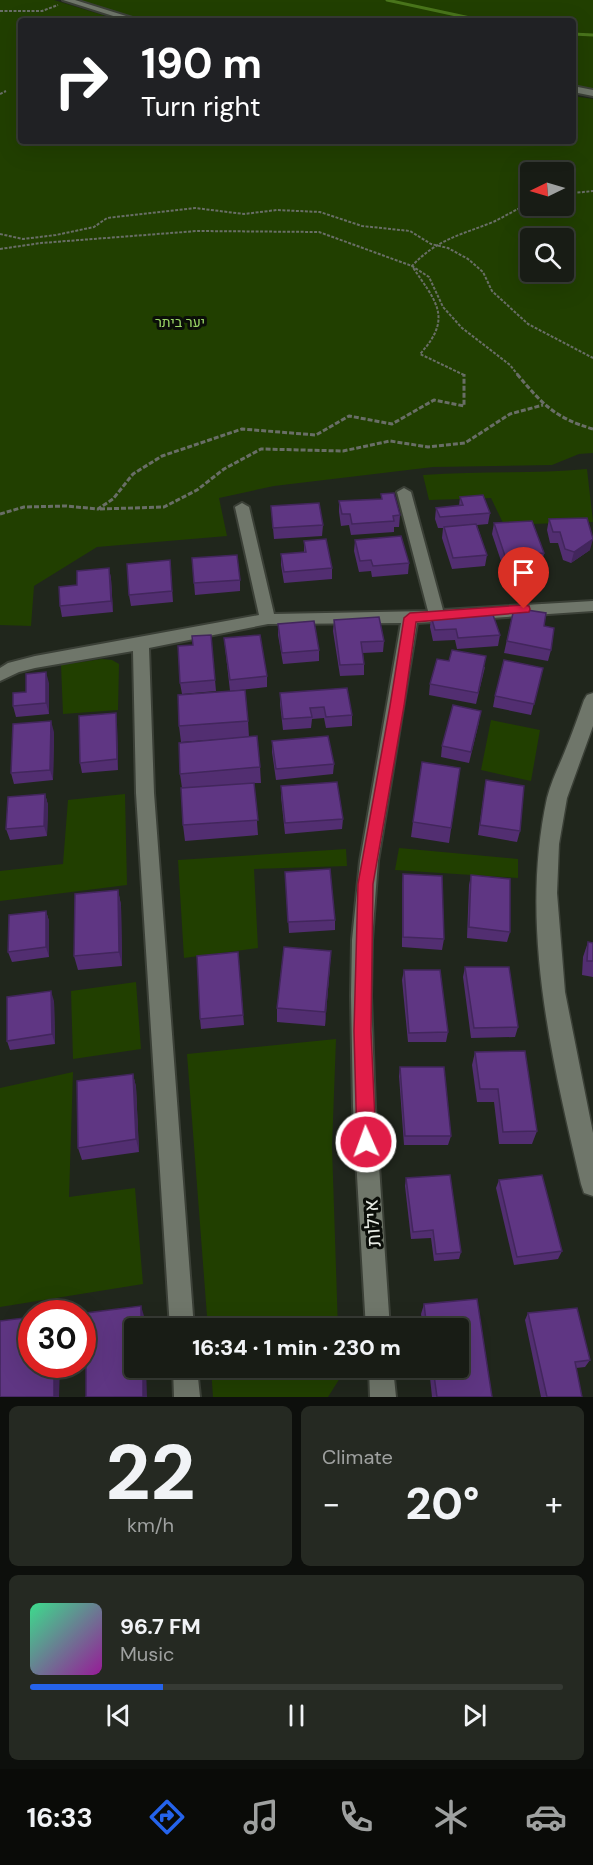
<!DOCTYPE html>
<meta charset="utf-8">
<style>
body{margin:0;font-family:"DM Sans",Heebo,sans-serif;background:#252922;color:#f1f3f6;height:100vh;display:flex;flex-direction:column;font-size:22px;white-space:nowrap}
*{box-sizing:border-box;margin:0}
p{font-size:20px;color:#9fa1a0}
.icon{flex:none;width:33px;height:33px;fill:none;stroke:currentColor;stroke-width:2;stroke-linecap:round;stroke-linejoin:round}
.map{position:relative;height:1397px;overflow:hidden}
.side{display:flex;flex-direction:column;gap:9px;padding:9px;background:#0d0f0c;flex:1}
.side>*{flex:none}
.banner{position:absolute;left:18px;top:18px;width:558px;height:126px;border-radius:6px;box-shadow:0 6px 24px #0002,0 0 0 2px #363a34;background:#202124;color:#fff;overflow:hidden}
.needle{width:39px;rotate:265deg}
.tools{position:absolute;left:520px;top:162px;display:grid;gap:12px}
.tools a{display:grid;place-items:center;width:54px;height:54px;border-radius:6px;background:#181c15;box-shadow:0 6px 24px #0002,0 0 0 2px #363a34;font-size:30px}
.speed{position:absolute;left:18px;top:1300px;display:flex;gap:12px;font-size:30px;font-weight:700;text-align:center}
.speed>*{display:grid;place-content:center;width:78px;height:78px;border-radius:50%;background:#181c15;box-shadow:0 6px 24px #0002,0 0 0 2px #363a34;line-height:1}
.speed .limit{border:9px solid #d22;background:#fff;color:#111}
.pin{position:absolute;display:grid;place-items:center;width:51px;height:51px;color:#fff;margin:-62px -26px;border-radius:50% 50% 50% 0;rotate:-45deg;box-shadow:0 0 6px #0007}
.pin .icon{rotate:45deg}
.me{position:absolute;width:66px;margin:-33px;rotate:358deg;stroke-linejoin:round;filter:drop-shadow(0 0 4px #0008)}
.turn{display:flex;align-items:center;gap:21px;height:126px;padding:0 24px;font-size:27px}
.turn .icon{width:78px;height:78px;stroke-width:2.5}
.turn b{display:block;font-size:42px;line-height:51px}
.big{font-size:45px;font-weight:800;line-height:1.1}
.side .tile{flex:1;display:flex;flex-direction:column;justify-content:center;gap:9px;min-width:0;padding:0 21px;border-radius:9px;background:#252922}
.side .dial{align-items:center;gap:0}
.dial b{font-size:78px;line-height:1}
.song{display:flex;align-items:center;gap:18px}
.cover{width:72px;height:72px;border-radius:9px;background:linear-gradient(135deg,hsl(150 70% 55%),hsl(300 70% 35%))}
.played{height:6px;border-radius:3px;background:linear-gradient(90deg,#2563eb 25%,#363a34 25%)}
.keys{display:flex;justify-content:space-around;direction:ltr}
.heat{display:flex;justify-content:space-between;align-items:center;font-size:33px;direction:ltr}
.side .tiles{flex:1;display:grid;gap:9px;grid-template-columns:1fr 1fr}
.tile:last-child{grid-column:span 2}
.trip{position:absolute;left:124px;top:1318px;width:345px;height:60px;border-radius:6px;background:#181c15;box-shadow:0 6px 24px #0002,0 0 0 2px #363a34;font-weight:800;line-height:60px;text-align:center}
.tabs{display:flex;height:96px;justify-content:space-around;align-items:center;background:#0a0b08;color:#9fa1a0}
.tabs .icon{width:42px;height:42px}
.tabs .current{color:#2563eb}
.tabs b{font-size:27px;color:#f1f3f6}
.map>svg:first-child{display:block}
</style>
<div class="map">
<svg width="593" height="1397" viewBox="0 0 593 1397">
<rect width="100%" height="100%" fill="#20261c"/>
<path fill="#213f00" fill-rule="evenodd" d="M0,0H54L122,21H21V141H573V96L593,99V453L579,454L552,465L433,467L274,486L219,498L227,536L97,547L34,586L31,626L0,625ZM531,172H564V206H531ZM531,238H564V272H531Z
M76,0H593V92L573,88V21H141Z
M587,469L593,522L504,525L491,498L429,500L423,475C478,471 533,474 587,469Z
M102,659L112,660L119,664L118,710L63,714L61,665Z
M491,720L540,730L531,781L481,770Z
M125,794L127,885L0,901V871L63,864L68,800Z
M399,848L518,859V878L395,870Z
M346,849L347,866L254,869L258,948L184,958L178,860Z
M136,982L141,1049L73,1059L71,991Z
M336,1039L332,1147L338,1329H208L187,1054Z
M73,1072L69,1197L135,1188L143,1284L0,1307V1088Z
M211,1368H340V1378L328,1397H213Z"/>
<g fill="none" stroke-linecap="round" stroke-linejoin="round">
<path stroke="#49751b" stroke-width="3" d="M387,0L484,21
M573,34L593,35"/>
<g stroke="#3b4037" stroke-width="4">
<path id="minor" d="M63,0H75L142,21H129Z
M573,86L593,90V96L573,92Z
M404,488L411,492L443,610L593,601V611L417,623L378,861L372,940L371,996L375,1107L390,1329H366L353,1107L351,996L352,940L360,861L401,623L268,624L149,648L154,793L194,1329H170L136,793L133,651L35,668L19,672L0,681V668L8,663L35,656L259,615L235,507L242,503L249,507L274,614L428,611L397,492Z
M173,1368H197L200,1397H174Z
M369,1368H393L396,1397H370Z"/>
</g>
<g stroke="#3b4037" stroke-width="3">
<path id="tertiary" d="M593,693V726L567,798L559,844L557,893L565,992L593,1133V1196L584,1193L581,1184C552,1059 519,926 547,798C551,782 559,766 565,751C572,734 578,717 584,700L587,695Z"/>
</g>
<path stroke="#696e66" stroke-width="2" stroke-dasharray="3 1.5" stroke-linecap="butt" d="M0,11H42L58,5
M0,94L6,91
M564,194L593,191
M0,234L23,239L56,235L94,227L107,218L195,208L244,214L277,210L320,212L362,226L410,231L431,244L448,248L468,259L483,272L492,291L528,324L593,358
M0,249L41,243L197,231L319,232L412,266L429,277L443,307L462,328L510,365L518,375
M464,375L420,354C454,317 435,301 412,266C437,239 461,235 493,222C506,216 518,208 531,203"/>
<path stroke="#696e66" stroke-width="3" stroke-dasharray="5 2" stroke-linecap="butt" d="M517,374C542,404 555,418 593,429
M100,509L164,507L197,490L224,469L261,449L343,451L390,441L428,447L465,443L510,414L543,405
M0,514L24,507L66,506L98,509L113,499L133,474L162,456L242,429L316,435L349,416L392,424L434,400L464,406V374"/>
<use href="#minor" fill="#6f766a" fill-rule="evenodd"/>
<use href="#tertiary" fill="#6f766a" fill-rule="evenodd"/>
</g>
<path fill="#522e71" d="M381,494L400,515L399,527H394V532L351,535L349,525L341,526L339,512V501L381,499Z
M460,497L490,513L488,524L477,525L487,555L485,566L452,569L442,538L443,528H438L435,519L436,508L459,506Z
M271,506L323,525L322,536L274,539Z
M549,519L590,550L571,563L563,560L558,543H550L547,530Z
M494,523L544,553L542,564L503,567L492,534Z
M355,540L409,563L408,574L372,577L371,571L359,572L354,551Z
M304,541L332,568V579L284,583L281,565V554L304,552Z
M192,558L240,580V591L195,595Z
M170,560L173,602L131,606L129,595Z
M109,568L111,579L113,612L62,617L60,606L77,585Z
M514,608L544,626L551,650L548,661L504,653Z
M431,616L500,635L498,646L457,649L455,640L433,641L430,627Z
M334,620L384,641L383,652L363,653L364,664V675L340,676L333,631Z
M278,624L319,650V661L283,664L278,635Z
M211,635L216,691L182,694L180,683L193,645Z
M224,638L267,676V687L230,691Z
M485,667L476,704L429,695L430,684Z
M543,668L531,715L493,707L495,696Z
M49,683V714L16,717L13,706Z
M280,693L352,715V726L326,728L324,718L312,719L311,728L283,730L280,704Z
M248,721L249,737L181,742L179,726Z
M479,722L469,763L441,757L442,746Z
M117,724L118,770L82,773L80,763Z
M54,732L53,780L14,784L11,773Z
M272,741L334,764L333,774L276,780L272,752Z
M260,767L261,783H254L258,835L185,841L183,825L182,788L180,774Z
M460,768L449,843L411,837L413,822Z
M486,780L520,831L517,842L478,835Z
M281,786L343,819L342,829L285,834L281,797Z
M45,794L48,805L47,836L10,840L6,829Z
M285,872L335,920V930L289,933Z
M403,874L444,939L442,950L402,947V884Z
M471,875L510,932L507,942L467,938L469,885Z
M118,890L121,905L122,966L78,970L74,956Z
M46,911L49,921V957L12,962L8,952Z
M588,942L593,943V977L582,975L583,957Z
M238,952L244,1025L201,1029L200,1019Z
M330,965L325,1026L277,1022V1008Z
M465,967L518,1027L515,1037L471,1038L463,977Z
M404,970L448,1032L446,1042H408L402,980Z
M54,1001L55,1044L10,1050L7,1041Z
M475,1052L537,1131L532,1144H499L494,1102H477L472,1065Z
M400,1067L451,1136L448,1145H404L399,1076Z
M133,1074L136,1087L139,1152L82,1160L78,1148Z
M406,1178L461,1252L459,1259L434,1261L431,1238L411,1239L405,1186Z
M499,1180L562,1251L558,1259L514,1265L496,1188Z
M477,1299L492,1397H432L429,1368H459V1329H423L421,1314L424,1304Z
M528,1313L590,1360L585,1367L576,1368L582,1397H541L525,1320Z"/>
<path fill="#42265c" d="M593,539L590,550L571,563L574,552Z
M109,568L111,579L113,612L111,601Z
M46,672L49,683V714L46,703Z
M116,713L117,724L118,770L117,759Z
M51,721L54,732L53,780L50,770Z
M45,794L48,805L47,836L44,826Z
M118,890L121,905L122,966L119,952Z
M46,911L49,921V957L46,947Z
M331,951L330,965L325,1026V1012Z
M51,991L54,1001L55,1044L52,1034Z
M133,1074L136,1087L139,1152L136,1139Z
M141,1306L144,1316L145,1329H141Z
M54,1365H60L59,1397H54Z
M143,1368H146L147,1397H143Z"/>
<path fill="#5f3683" stroke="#42265c" stroke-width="1.5" d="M394,493L400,515L393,516L394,521L352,524L350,514H342L339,501L382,499L381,494Z
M483,495L490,513L440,517L436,508L463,505L460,497Z
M319,503L323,525L273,528L271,506Z
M587,518L593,539L574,552L565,549L560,532H553L549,519Z
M532,521L544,553L505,556L494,523Z
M476,524L487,555L453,558L444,527Z
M401,536L409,563L373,566L371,560L360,561L355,540Z
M326,539L332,568L284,572L281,554L306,552L304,541Z
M237,555L240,580L194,583L192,558Z
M170,560L172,591L129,595L127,564Z
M109,568L111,601L60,606L59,587L77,585V571Z
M514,608L546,613L544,626L554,628L551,650L507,641Z
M492,612L500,635L458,638L456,629L435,630L431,616Z
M379,617L384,641L361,642L364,664L340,665L334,620Z
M314,621L319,650L282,653L278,624Z
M211,635L215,680L180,683L178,646L193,645L192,636Z
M260,635L267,676L230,680L224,638Z
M452,650L486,656L478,693L430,684L437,659L449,661Z
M504,660L543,668L534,704L495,696Z
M46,672V703L13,706V693L26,692V674Z
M347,688L352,715L326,717L324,707L310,708L312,717L283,719L280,693Z
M245,690L248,721L179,726L178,695Z
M453,705L481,711L471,752L442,746Z
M116,713L117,759L80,763L79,716Z
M51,721L50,770L11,773L13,724Z
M257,736L260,767L180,774L179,743Z
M328,736L334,764L276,769L272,741Z
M422,762L460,768L451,828L413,822Z
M486,780L524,786L520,831L480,825Z
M337,782L343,819L285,823L281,786Z
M254,783L258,820L183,825L181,788Z
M45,794L44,826L6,829L8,797Z
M330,869L335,920L288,922L285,872Z
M403,874L442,876L444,939L403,937Z
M471,875L510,879V932L469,927Z
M118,890L119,952L74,956L75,894Z
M46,911V947L8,952L9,915Z
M588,942L593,943V961H587Z
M284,947L331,951L325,1012L277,1008Z
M238,952L243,1015L200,1019L197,956Z
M465,967H509L518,1027L474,1028Z
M404,970H440L448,1032L409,1033Z
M51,991L52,1034L7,1041V997Z
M525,1051L537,1131L503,1132L498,1089H480L475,1052Z
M400,1067H444L451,1136H405Z
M133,1074L136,1139L78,1148L77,1081Z
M450,1175L461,1252L436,1254L433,1230L413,1232L406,1178Z
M542,1175L562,1251L517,1257L499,1180Z
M477,1299L492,1397H437L433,1368H459V1329H427L424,1304Z
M141,1306V1329H135V1368H143V1397H86V1313Z
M577,1308L590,1360L575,1362L582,1397H547L528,1313Z
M32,1317V1365H54V1397H0V1321Z"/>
<path fill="#e11d48" stroke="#92132f" stroke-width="1.5" d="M524,605L529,606L530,609L529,612L416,622L404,706L373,884L371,1031L376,1142L373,1148L366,1151L360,1148L357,1142L354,1031L358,884L390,706L404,618L410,613Z"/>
<g text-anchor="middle" stroke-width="6" stroke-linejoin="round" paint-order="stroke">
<g font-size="14" fill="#9bd867" stroke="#0b0e09">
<text x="180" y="327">יער ביתר</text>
</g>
<g font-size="20" fill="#e8ece5" stroke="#0b0e09">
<text transform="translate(372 1223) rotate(-94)" y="7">אילות</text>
</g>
</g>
</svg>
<div class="tools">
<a><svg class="needle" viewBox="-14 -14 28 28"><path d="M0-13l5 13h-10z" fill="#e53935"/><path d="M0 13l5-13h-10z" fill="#9fa1a0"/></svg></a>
<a><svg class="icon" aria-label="search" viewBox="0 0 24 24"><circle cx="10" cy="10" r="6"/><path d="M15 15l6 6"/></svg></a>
</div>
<div class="speed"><div class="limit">30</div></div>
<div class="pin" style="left:524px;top:609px;background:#d93025"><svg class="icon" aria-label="arrive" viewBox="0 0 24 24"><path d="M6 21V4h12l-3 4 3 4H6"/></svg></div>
<svg class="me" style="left:366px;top:1142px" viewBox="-20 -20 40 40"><circle r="17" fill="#e11d48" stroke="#fff" stroke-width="3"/><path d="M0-11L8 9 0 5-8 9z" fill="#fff"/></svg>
<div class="trip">16:34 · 1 min · 230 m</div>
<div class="banner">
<div class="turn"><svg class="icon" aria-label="right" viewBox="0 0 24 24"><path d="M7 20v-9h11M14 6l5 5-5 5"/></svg><div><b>190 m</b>Turn right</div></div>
</div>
</div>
<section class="side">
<div class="tiles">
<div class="tile dial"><b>22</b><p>km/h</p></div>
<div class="tile"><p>Climate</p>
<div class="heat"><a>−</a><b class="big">20°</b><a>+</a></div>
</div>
<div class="tile">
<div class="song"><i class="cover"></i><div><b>96.7 FM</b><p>Music</p></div></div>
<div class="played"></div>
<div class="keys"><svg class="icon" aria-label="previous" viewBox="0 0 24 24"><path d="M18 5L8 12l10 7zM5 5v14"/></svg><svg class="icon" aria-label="pause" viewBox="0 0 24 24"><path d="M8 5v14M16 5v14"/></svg><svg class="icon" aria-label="next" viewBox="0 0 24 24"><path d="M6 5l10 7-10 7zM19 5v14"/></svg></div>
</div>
</div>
</section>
<nav class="tabs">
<b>16:33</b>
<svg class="icon current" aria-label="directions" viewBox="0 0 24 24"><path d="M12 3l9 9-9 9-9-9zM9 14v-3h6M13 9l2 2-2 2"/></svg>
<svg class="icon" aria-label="music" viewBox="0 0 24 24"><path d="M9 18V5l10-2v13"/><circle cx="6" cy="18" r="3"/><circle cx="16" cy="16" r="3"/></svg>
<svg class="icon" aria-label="phone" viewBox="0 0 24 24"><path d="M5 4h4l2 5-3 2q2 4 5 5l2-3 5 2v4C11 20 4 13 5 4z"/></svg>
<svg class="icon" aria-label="climate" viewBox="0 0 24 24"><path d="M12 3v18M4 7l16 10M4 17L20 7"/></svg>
<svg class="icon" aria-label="car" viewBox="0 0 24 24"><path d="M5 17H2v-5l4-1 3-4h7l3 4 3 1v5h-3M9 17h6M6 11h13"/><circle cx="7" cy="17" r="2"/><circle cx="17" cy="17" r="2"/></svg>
</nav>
